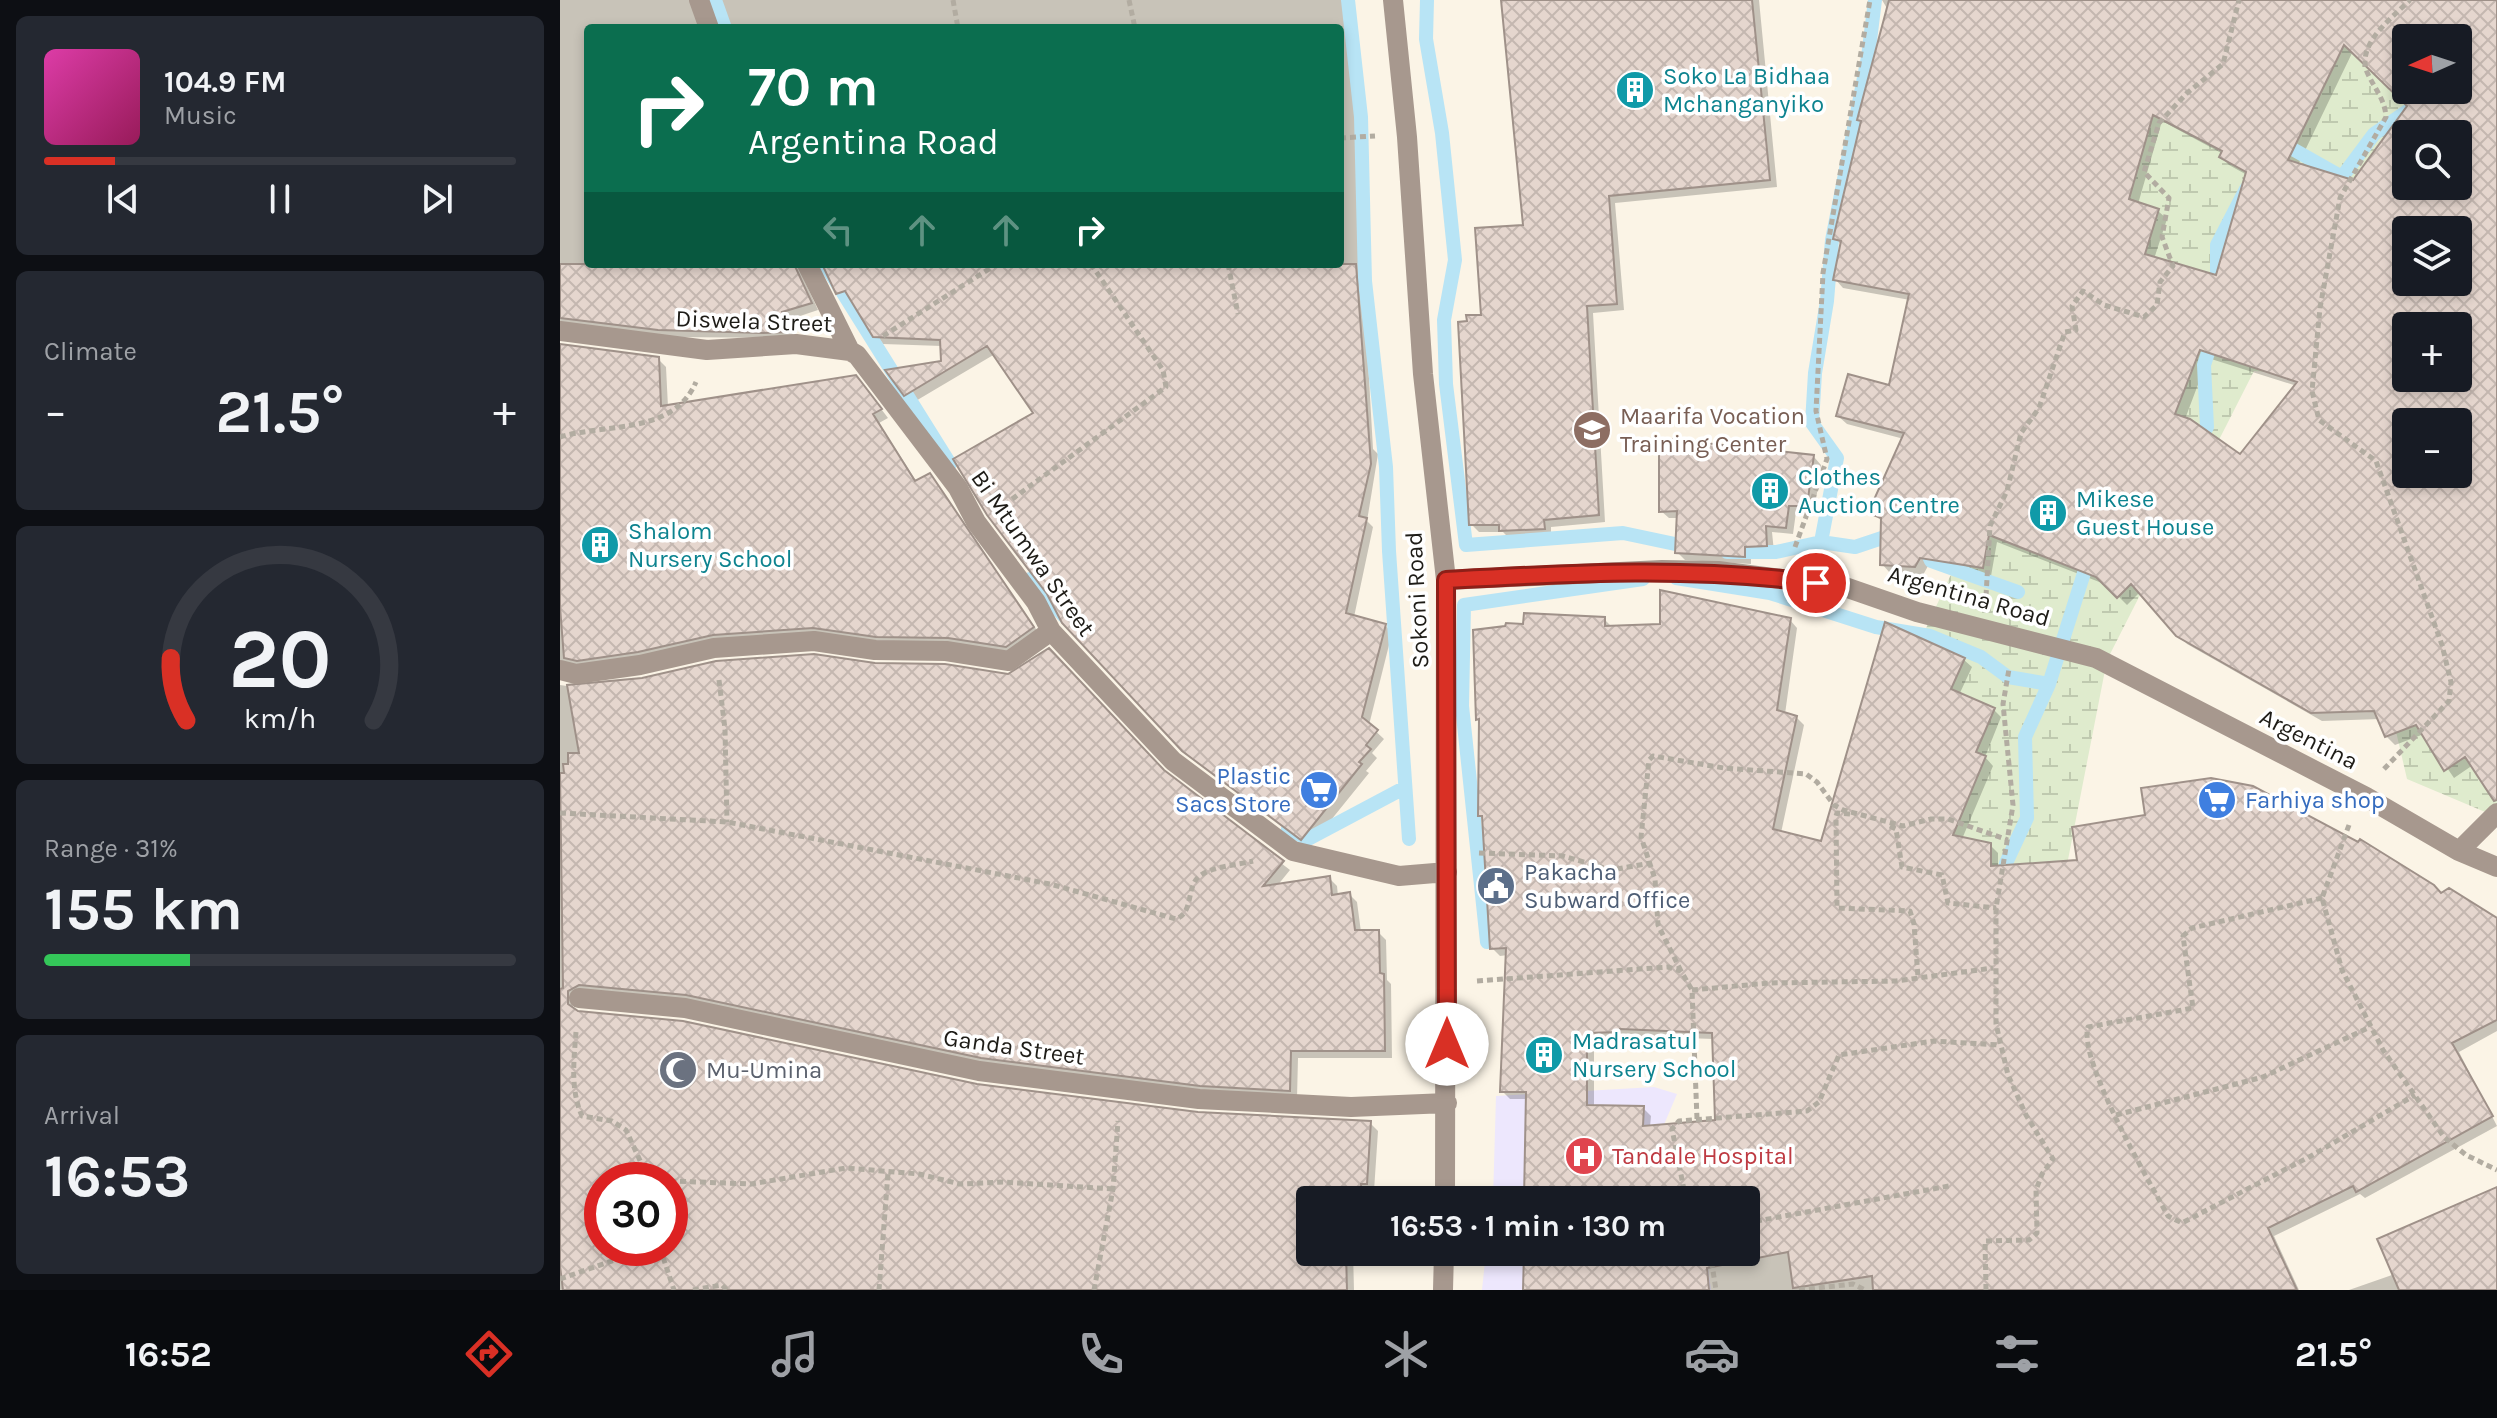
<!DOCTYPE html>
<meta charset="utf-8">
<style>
body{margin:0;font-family:Karla,sans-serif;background:#242831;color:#f1f3f6;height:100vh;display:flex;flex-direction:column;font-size:30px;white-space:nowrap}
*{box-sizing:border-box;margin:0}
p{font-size:26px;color:#9ea1a6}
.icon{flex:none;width:44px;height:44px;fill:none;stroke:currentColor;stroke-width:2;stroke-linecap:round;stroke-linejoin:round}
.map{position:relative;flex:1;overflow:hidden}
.sheet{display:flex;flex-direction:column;gap:16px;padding:16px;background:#0d0f14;width:560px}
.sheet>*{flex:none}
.hud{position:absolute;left:24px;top:24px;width:760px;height:244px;border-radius:8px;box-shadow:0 4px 12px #0003;background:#0b6e4f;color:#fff;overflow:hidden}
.needle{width:52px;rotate:267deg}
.tools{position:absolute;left:1832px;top:24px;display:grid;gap:16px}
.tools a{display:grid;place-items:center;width:80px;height:80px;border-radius:8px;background:#171b24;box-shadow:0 4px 12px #0003;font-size:40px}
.speed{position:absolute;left:24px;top:1162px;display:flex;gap:16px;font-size:40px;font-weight:700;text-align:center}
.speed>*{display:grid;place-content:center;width:104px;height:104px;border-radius:50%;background:#171b24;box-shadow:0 4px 12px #0003;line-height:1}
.speed .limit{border:12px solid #d22;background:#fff;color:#111}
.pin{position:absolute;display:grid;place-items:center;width:68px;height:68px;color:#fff;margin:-34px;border:4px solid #fff;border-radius:50%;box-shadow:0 2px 8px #0007}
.me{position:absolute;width:88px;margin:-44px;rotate:0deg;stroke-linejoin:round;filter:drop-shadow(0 0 6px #0008)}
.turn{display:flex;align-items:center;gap:28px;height:168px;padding:0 32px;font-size:36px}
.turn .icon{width:104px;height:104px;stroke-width:2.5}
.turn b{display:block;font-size:56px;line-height:68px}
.lanes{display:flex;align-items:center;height:76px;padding:0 32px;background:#0003;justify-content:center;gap:40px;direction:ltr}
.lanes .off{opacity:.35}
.big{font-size:60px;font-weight:700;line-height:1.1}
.sheet .card{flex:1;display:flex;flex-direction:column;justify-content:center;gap:12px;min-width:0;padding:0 28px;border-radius:12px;background:#242831}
.sheet .dial{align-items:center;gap:0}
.dial svg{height:208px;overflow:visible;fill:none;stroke:#363941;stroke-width:7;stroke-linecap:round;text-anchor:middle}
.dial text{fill:#f1f3f6;stroke:none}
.song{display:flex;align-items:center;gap:24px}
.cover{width:96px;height:96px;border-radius:12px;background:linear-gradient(135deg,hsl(320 70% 55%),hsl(330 70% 35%))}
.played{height:8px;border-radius:4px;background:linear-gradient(90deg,#d93025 15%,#363941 15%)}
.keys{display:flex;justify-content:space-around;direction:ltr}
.heat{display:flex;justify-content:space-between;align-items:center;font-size:44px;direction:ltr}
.charge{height:12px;border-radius:6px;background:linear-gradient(90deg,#34c759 31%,#363941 0)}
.trip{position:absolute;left:736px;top:1186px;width:464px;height:80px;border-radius:8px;background:#171b24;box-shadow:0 4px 12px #0003;font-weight:700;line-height:80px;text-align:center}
.menu{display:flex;height:128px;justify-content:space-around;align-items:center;background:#090b0e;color:#9ea1a6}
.menu .icon{width:56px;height:56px}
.menu .selected{color:#d93025}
.menu b{font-size:36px;color:#f1f3f6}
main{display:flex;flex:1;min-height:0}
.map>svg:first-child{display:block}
</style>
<main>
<section class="sheet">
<div class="card">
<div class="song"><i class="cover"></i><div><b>104.9 FM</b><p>Music</p></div></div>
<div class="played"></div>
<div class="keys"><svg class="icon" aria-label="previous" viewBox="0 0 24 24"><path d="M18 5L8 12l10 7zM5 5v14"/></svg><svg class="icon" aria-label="pause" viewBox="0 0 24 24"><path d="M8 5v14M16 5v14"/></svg><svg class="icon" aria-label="next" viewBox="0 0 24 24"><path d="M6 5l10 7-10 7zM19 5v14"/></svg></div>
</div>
<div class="card"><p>Climate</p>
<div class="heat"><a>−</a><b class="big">21.5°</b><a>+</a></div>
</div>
<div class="card dial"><svg viewBox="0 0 100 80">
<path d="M14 69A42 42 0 1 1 86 69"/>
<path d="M14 69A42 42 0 0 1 8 45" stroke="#d93025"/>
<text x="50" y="56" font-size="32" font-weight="700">20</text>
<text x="50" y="72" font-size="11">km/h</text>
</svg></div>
<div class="card"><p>Range · 31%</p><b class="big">155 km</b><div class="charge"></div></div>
<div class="card"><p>Arrival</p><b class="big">16:53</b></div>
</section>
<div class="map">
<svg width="1937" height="1290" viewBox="0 0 1937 1290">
<defs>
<pattern id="wetland-marsh" width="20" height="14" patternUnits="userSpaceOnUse" patternTransform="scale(2)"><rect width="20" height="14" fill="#dfebcd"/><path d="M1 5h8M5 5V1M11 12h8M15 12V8" fill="none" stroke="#bfc9af"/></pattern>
<pattern id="building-cross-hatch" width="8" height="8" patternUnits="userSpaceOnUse" patternTransform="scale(2)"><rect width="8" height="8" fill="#e5d6ce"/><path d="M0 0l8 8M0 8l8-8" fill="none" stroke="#c4b7b0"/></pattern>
</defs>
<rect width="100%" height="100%" fill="#fbf4e6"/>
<path fill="#ede7fd" d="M1094,1087L1117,1094L1103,1127L1124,1200H933L936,1096Z
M926,1252H1146L1151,1290H922Z"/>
<path fill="url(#wetland-marsh)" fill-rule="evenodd" d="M1491,0H1937V817L1847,779L1765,424L1736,374L1694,371L1547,660L1506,870L1590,1231L1291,790L1425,501ZM1846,38H1898V90H1846ZM1846,134H1898V186H1846ZM1846,230H1898V282H1846ZM1846,326H1898V378H1846ZM1846,422H1898V474H1846Z"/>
<path fill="#0003" fill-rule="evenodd" d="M0,0H136L139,28H28V264H246L241,273L258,310L228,320L234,338L107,337L0,330Z
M154,0H787L796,67H793L807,227V255H802L813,449L818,454L807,521L813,527L794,617L825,625L832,633L809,725L824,739L812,753L817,758L806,771L809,773L750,846L623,750L475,414L435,354L354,402L346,395L383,362L382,346L323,344L292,299L286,301L278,293L264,264H780V28H163Z
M943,0H1199L1217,187L1055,203L1064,310L1033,313L1045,522L991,527V536L949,538L943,532H919L911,524L924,316L965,227Z
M1322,0H1937V801L1913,765L1894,778L1864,734L1835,745L1826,736L1820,719L1762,721L1627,644L1580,592L1567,605L1547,585L1437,542L1431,576L1368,566L1363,575L1330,573L1322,564L1323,522L1311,512L1344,439L1287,424L1278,416L1331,387L1350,300L1283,288L1275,279L1282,245L1275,239L1302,123L1300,120L1328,10ZM1846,38H1898V90H1846ZM1793,51L1850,106L1794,182L1738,165ZM1602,121L1663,154L1661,157L1669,165L1687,175L1658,277L1594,259L1607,219L1598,211L1578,204ZM1846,134H1898V186H1846ZM1846,230H1898V282H1846ZM1846,326H1898V378H1846ZM1648,358L1737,386L1681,456L1625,419ZM1846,422H1898V474H1846Z
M0,346L98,359L106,367L108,407L303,385L328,418L319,423L357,482L370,475L377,483L480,635L454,654L325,644L0,668Z
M1254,457L1261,465L1254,514L1236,512L1233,534L1212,532L1214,552L1191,554V564L1125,560L1117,552L1118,518H1109L1101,511Z
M1044,619L1053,628L1230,620L1237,628L1225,714L1236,717L1244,725L1221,833L1262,844L1404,660L1412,667L1399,695L1434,710L1441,717L1425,757L1433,766L1402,839L1430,845L1438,853V867L1881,895L1937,918V1031L1899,1052L1937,1126L1805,1198L1800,1194L1714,1236L1739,1290H965L966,1252H1186V1200H966L968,1099H950L942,1091L948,955L940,956L932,948L924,820L920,815L921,722L918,719L965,626ZM1067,1036L1154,1039L1157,1122L1090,1127L1091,1116L1083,1108L1034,1107V1040L1067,1039Z
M0,685L604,773L730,870L717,886L769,878L777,886L778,896L789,894L797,902L801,932H818L826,940L827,980L831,984L832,1058H738L737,1098L649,1093L430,1065L16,997L13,1007L15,1012L417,1086L638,1114L810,1123L818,1131L814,1191H808V1200H750V1252H793L794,1290H0ZM42,1180H110V1248H42Z
M1937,1194V1290H1789L1832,1275L1819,1240Z"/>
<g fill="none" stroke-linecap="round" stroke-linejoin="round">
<path stroke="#b8e4f5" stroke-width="14" d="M155,0L165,28
M788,0L801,117L805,281L826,467L829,551L849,839
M867,0L866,39L882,133L895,260L884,320L886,384L906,545L1063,533L1134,548
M1720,156L1729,147L1782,177L1814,134L1878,90
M265,264L390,464
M1657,289V245L1686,189
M1636,445L1647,427L1644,365L1654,334
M1261,542L1277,458L1252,423L1255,373L1267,301L1272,240L1308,57L1315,0
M1363,543L1371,561L1458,592
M1167,552H1216L1261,542L1295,547L1337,533
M1116,578L1210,593L1316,627L1370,636L1421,657L1448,677L1489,684
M470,579L504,616
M728,829L748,839L844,788
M1443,881L1446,863L1467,818L1465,737L1489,684L1530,554
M927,942L902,706L904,605L1083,579"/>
</g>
<path fill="url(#building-cross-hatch)" stroke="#9f9189" stroke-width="2" fill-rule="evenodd" d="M941,0H1192L1210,180L1049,196L1057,304L1027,306L1039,515L984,520L985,529L939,531V525H909L898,322L907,321L906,315H921L915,228L963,225Z
M1329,0H1937V800L1934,801L1905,757L1884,771L1856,725L1825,737L1814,711L1751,713L1616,636L1571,584L1557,598L1536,577L1429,535L1423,568L1360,558L1355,567L1320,565L1321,518L1308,513L1344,433L1276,416L1288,374L1329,385L1349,294L1273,280L1281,241L1273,239L1301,121L1297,120ZM1846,38H1898V90H1846ZM1784,45L1847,106L1793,180L1728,160ZM1593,115L1662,151L1659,157L1686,172L1656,275L1585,254L1599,209L1569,199ZM1846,134H1898V186H1846ZM1846,230H1898V282H1846ZM1846,326H1898V378H1846ZM1640,350L1737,382L1680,454L1630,419L1615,414ZM1846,422H1898V474H1846Z
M0,264H234L252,303L222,312L228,332L203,333L98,330L0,318Z
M262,264H796L811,464L799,516L807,518L786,613L826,624L802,717L818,730L806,745L811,749L799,762L802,764L741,840L622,751L502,623L487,594L427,515L393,459L473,413L427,346L344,396L325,370L381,361L380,340L313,337L285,291L276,294Z
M0,344L99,357L101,406L296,375L322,409L313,414L355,481L370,473L474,627L446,647L388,638L316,637L253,628L153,635L78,652L17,661L4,658L0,607Z
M1099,438L1254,455L1247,506H1229L1226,528L1206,526L1207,546L1185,547V557L1115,553L1117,511L1099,512Z
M1100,590L1231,618L1217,710L1237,716L1213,829L1261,841L1325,622L1405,658L1391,689L1435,708L1416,752L1426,756L1393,835L1431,843V866L1517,860L1512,827L1585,815L1581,788L1651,778L1693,786L1798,842L1800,839L1874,885L1881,893L1889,888L1937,918V1020L1892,1043L1933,1116L1796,1192L1793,1186L1708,1228L1737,1290H1313L1312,1276L1233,1288L1228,1252L1147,1268L1149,1290H963L964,1252H1186V1200H964L966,1092H940L946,948L930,949L922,816H918L919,719L916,720L913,630L945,626L946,623L963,624L964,613L1045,617V626L1100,624ZM1060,1029L1152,1033L1155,1120L1083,1126L1084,1106L1027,1105V1033L1060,1032Z
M489,648L604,770L724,861L703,886L770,876L772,895L790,892L795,930H819L820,973L824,974L825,1051H731L730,1091L640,1086L421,1058L126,995L19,985L8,991V1004L18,1011L123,1021L417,1084L638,1112L811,1121L807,1184H801L802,1200H750V1252H786L787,1290H3L0,1266V989L3,988L0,773H4L3,764H8V753H19L7,685L82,678L156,661L254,654L315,663L385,664L448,674ZM42,1180H110V1248H42Z
M1937,1187V1290H1839L1817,1239Z"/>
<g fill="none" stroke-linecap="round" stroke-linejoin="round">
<path stroke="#b2aca1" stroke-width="5" stroke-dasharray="6 4" stroke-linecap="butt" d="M393,0L398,28
M569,0L575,28
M780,138L815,136
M668,264L678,314
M323,336L437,264
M0,437C47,423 113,435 136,382
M444,505L606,387L603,370L531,264
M1235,547L1267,459L1256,411L1263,273L1310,0
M1426,596L1430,526L1447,491L1461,433L1479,408L1505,332L1516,330L1512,306L1523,291L1544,305L1584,317L1597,305L1600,282L1613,266L1602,237L1609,198L1584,172L1599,123L1627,93L1663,64L1679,0
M159,680L165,729L167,822
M1824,769L1889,701L1891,682L1882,645L1816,461L1759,420L1752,391L1760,308L1780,198L1826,117C1825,99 1814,88 1807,72C1796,44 1833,17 1850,0
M0,813L167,822L490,884L616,919C635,912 625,885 641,875C654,866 678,865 693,861
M1290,814L1277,813L1276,816L1277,908L1350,911L1354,924L1358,977
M1789,825L1762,898L1782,970L1823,1050L1884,1137L1906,1155L1937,1170
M1330,826L1336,829L1342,867L1382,875L1388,903L1436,908
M919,853L1003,856L1051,870L1091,863
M1762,898L1632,928L1623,936L1633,1008L1528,1027C1518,1060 1589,1181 1608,1216L1622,1223L1751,1156L1855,1095
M1121,971L1098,925L1095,879L1081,837L1089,760L1093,756L1164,768L1246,774L1257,782L1274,805L1283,810L1343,826L1371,819H1388L1448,840
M917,981L1108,967L1121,971L1132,990L1137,1119
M1132,990L1209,983L1336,981L1433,968
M16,1032C14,1059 10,1090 22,1116L52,1121L66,1130L89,1180
M1556,1115L1703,1077L1810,1027
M89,1179L100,1180
M110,1181L191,1184L286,1168L359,1174L400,1184L443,1182L553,1189
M1126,1200L1112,1129L1119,1121L1247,1111L1259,1102L1279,1055L1374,1041L1439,1045
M1186,1223L1389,1186
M100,1248L114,1290
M1150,1252L1156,1290
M0,1279L89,1248
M133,1290L162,1285L167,1290
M319,1290L328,1173
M534,1290L553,1189L558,1121
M1239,1290L1293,1284L1305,1290
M1426,1290L1425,1241L1469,1240L1477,1233L1476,1190L1482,1174L1493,1159L1466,1115L1448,1075L1436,1024V908L1453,805L1443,704L1449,669"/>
<path stroke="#a7988e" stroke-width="20" d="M139,0L149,28
M833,0L847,137L863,374L886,580L885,1200
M247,264L290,351L297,355L398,488L416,522L476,602L491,631L613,761L733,851L839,876L887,872
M0,331L147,350L236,344L290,351
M886,580L1102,570L1158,571L1285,587L1357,612L1536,658L1806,797L1899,851L1937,867
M0,670L16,674L80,665L154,648L254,641L315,650L386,651L449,661L491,631
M1899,851L1937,813
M19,998L125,1008L419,1071L639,1099L791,1107L887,1103
M883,1290L884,1252"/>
</g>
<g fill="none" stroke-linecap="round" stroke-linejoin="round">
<g stroke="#8d1f18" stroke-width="20">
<path id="route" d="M887,1044L886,580C1013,573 1129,566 1256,583"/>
</g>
<use href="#route" stroke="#d93025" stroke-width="14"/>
</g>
<defs>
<g id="building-disc" transform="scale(2)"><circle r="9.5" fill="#0f9aa8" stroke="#fff"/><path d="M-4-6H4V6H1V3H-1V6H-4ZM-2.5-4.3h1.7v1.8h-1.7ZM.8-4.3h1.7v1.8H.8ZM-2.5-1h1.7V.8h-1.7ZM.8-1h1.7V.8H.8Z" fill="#fff"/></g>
<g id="school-disc" transform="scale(2)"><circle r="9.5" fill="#8d6e63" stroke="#fff"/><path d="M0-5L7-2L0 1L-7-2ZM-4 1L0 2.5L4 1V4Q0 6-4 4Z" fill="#fff"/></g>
<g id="supermarket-disc" transform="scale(2)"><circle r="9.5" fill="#3f7fe0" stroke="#fff"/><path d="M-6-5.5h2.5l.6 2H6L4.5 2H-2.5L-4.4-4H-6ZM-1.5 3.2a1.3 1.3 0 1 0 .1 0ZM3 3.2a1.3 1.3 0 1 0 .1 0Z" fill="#fff"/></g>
<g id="civic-disc" transform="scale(2)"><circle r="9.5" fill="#5c6f8a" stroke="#fff"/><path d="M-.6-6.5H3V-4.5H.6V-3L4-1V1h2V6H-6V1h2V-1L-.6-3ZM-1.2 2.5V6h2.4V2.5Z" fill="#fff"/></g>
<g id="mosque-disc" transform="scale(2)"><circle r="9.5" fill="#6b7280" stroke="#fff"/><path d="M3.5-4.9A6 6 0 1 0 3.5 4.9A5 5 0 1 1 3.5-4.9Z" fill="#fff"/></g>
<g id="hospital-disc" transform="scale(2)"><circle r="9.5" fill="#e0444e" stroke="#fff"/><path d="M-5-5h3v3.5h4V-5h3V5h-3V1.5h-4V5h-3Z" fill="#fff"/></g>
</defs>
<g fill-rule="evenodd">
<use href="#building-disc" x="1075" y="90"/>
<use href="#school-disc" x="1032" y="430"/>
<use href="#building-disc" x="1210" y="491"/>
<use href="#building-disc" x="1488" y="513"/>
<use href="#building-disc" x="40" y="545"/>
<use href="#supermarket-disc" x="759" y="790"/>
<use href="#supermarket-disc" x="1657" y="800"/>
<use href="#civic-disc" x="936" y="886"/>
<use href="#building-disc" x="984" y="1055"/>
<use href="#mosque-disc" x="118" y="1070"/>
<use href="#hospital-disc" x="1024" y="1156"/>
</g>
<g text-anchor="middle" stroke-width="7" stroke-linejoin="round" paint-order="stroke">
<g font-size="24" fill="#0d838f" stroke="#fff" text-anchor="start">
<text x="1103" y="84">Soko La Bidhaa<tspan x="1103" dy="28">Mchanganyiko</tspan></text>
<text x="1238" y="485">Clothes<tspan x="1238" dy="28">Auction Centre</tspan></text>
<text x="1516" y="507">Mikese<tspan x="1516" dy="28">Guest House</tspan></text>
<text x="68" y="539">Shalom<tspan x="68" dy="28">Nursery School</tspan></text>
<text x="1012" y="1049">Madrasatul<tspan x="1012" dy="28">Nursery School</tspan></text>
</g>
<g font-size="24" fill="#1e1c17" stroke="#fff">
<text transform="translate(194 321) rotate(2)" y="8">Diswela Street</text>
<text transform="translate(473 553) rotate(55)" y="8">Bi Mtumwa Street</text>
<text transform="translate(1409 596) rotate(16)" y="8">Argentina Road</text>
<text transform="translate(857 600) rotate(-93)" y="8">Sokoni Road</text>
<text transform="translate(1749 739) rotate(27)" y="8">Argentina</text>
<text transform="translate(454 1047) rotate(8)" y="8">Ganda Street</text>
</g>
<g font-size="24" fill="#785e54" stroke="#fff" text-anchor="start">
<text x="1060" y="424">Maarifa Vocation<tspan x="1060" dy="28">Training Center</tspan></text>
</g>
<g font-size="24" fill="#366cbe" stroke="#fff" text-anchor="end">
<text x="731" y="784">Plastic<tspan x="731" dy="28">Sacs Store</tspan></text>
<text x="1685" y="808" text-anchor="start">Farhiya shop</text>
</g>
<g font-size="24" fill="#4e5e75" stroke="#fff" text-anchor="start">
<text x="964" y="880">Pakacha<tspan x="964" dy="28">Subward Office</tspan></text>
</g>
<g font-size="24" fill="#5b616d" stroke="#fff" text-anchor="start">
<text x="146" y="1078">Mu-Umina</text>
</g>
<g font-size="24" fill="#be3a42" stroke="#fff" text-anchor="start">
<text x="1052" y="1164">Tandale Hospital</text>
</g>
</g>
</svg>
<div class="tools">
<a><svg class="needle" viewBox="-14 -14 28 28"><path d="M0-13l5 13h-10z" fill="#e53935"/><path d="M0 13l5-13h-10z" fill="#9ea1a6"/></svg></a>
<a><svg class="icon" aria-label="search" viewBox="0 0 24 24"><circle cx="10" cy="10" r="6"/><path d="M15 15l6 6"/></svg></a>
<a><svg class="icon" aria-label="layers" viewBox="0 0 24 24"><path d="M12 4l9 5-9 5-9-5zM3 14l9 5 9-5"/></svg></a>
<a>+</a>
<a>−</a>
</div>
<div class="speed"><div class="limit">30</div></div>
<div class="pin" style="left:1256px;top:583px;background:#d93025"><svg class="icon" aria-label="arrive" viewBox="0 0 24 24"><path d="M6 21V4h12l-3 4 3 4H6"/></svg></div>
<svg class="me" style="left:887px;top:1044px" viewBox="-20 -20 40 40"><circle r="19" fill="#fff"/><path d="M0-13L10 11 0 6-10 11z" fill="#d93025"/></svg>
<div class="trip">16:53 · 1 min · 130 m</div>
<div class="hud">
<div class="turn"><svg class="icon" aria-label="right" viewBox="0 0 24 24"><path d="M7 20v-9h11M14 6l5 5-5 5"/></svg><div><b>70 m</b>Argentina Road</div></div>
<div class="lanes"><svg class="icon off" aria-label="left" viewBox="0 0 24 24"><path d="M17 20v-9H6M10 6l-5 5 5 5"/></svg><svg class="icon off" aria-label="ahead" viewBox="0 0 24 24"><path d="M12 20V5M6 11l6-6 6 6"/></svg><svg class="icon off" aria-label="ahead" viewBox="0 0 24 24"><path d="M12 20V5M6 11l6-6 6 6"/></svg><svg class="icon" aria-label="right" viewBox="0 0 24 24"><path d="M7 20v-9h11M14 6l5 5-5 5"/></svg></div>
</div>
</div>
</main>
<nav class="menu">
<b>16:52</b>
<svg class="icon selected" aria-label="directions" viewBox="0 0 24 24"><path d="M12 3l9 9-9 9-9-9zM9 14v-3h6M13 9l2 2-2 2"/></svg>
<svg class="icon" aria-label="music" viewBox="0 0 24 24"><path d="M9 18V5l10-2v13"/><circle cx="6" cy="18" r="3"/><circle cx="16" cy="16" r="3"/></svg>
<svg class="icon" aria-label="phone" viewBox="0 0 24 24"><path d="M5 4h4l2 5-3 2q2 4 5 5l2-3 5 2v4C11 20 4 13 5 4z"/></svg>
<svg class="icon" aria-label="climate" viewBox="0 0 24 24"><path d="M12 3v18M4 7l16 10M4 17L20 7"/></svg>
<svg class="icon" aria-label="car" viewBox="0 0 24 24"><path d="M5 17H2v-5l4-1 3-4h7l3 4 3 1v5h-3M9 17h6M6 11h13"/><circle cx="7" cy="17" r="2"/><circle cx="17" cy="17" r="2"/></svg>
<svg class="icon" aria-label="filters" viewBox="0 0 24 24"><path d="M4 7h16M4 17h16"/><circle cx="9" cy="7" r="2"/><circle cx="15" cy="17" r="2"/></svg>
<b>21.5°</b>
</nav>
